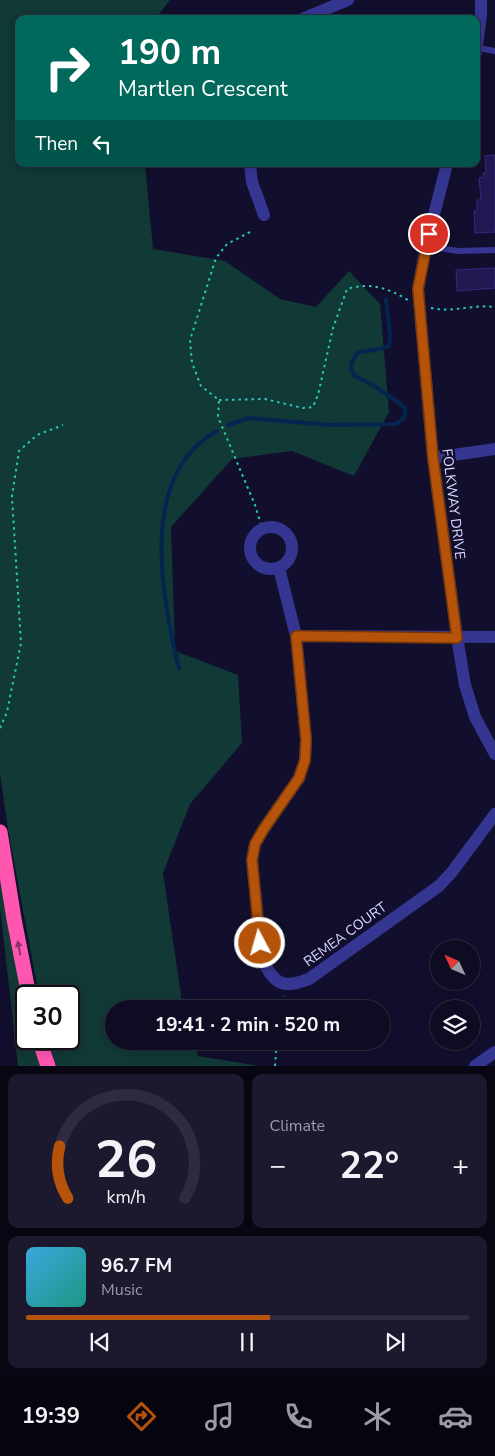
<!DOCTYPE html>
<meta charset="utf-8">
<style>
body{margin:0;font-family:"Nunito Sans",sans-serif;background:#1c192f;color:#f1f3f6;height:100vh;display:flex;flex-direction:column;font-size:19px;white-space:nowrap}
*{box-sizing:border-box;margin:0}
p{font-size:16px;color:#9b9ba5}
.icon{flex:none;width:28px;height:28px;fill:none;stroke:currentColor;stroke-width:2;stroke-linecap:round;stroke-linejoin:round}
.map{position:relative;height:1066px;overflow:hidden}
.sheet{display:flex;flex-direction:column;gap:8px;padding:8px;background:#080613;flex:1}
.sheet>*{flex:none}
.banner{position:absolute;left:15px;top:15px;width:465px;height:152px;border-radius:10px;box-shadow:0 2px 12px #0003,0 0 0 1px #2e2b40;background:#00695c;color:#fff;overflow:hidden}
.needle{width:32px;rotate:314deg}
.tools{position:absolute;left:430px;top:940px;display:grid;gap:10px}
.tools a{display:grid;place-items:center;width:50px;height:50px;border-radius:50%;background:#0e0b22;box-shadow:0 2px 12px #0003,0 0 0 1px #2e2b40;font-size:25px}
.speed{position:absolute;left:15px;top:985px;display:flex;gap:10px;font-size:25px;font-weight:700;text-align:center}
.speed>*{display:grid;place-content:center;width:65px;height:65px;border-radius:50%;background:#0e0b22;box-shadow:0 2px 12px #0003,0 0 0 1px #2e2b40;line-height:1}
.speed .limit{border:2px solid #111;border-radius:8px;background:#fff;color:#111}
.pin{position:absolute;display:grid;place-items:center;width:42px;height:42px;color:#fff;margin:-21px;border:2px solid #fff;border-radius:50%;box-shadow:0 1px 5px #0007}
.me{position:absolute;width:55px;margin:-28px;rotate:354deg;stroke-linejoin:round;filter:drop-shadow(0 0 4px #0008)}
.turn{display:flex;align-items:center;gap:18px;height:105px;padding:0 20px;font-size:22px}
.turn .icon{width:65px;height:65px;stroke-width:2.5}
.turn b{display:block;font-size:35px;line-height:42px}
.then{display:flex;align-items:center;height:48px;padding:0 20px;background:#0003;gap:10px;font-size:19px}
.big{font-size:38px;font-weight:700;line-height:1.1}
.sheet .widget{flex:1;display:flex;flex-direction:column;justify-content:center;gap:8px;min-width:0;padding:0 18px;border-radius:10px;background:#1c192f}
.sheet .dial{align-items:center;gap:0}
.dial svg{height:130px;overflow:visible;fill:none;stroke:#2e2b40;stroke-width:7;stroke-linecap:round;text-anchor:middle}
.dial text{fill:#f1f3f6;stroke:none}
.song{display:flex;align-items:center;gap:15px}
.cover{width:60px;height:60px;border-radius:8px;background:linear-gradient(135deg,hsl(200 70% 55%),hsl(170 70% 35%))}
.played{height:5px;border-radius:2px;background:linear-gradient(90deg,#b45309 55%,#2e2b40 55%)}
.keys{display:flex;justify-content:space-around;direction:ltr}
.heat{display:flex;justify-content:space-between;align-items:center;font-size:28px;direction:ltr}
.sheet .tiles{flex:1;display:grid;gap:8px;grid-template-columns:1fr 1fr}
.widget:last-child{grid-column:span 2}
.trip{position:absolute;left:105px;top:1000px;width:285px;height:50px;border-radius:25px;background:#0e0b22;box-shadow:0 2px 12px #0003,0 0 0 1px #2e2b40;font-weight:700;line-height:50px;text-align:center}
.tabs{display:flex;height:80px;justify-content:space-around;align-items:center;background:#06040e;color:#9b9ba5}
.tabs .icon{width:35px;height:35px}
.tabs .active{color:#b45309}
.tabs b{font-size:22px;color:#f1f3f6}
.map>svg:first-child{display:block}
</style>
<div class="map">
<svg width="495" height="1066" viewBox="0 0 495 1066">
<rect width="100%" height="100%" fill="#120f2e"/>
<path fill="#113936" d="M0,0H170L155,19H19V164H145L153,249L225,261L280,299L316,307L349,271L380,304L389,412L354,476L292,451L232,459L171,527L175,651L238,675L242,743L190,804L163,873L183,1009H114V1041H193L198,1056L259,1066H56L48,1039H69V996H39L8,829L0,773Z
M0,868L26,1011V1039H33L40,1066H18L0,907Z"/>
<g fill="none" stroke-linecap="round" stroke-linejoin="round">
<path stroke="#052551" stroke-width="4" d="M228,425L249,418L329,425L396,424C404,419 409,413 402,405L376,387L355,376L351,370L352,362L357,353C368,350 378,351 389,346L390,335L386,299
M179,669C162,596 137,475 217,431"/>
</g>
<path fill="#211851" stroke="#352880" d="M495,155V232L475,233L474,211H477V200H481L479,178L484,177L483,173H486L485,156Z
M495,268V288L457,291L456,270Z"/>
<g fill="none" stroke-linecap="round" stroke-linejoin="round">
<path stroke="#23ccb9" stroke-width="2" stroke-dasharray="2.5 4" stroke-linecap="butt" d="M250,232L227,244L216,258L190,340L192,363L201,386L219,400L218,417L255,505L262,528
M431,308C452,313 473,304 495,307
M219,400L265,399L303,408L313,407L318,395L333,328L347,289C370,282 388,288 408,300
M0,728L7,712L21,643L12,496L19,451L37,435L63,425
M281,1009L284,996
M275,1066L277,1041"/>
<path stroke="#353692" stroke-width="6" d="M478,48L495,51
M426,246L458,251L495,250"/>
<path stroke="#353692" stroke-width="12" d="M302,19L348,0
M250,164L252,182L264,215
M433,458L495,449
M250 548a21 21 0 1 1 42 0a21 21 0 1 1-42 0Z
M279,568L296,636L306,739L305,760L299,778L263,830L255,844L252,860L262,960C276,985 282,989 309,979L439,886L452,872L495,814
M296,636L495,637
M475,1066L495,1052"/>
<path stroke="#353692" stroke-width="12" d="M476,53L481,15V0
M447,164L426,246L418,289L433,458L457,637L465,685L475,717L495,754"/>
<path stroke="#ff57b0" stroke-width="15" d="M0,832L14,919L29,996
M39,1039L48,1066"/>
</g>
<defs><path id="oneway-solid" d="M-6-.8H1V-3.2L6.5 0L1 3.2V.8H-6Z" transform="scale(1.25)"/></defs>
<use fill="#88336f" href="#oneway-solid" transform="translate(19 948) rotate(-101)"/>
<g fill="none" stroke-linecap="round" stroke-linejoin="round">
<g stroke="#753606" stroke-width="12">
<path id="route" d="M260,943L252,860L255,844L263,830L299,778L305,760L306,739L296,636L457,638L433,458L418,289L429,234"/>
</g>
<use href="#route" stroke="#b45309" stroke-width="9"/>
</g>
<g text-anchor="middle" stroke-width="5" stroke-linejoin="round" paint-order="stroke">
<g font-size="14" fill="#dedcff" stroke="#120f2e">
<text transform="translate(454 504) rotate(83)" y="5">FOLKWAY DRIVE</text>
<text transform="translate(345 934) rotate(-36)" y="5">REMEA COURT</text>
</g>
</g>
</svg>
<div class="tools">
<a><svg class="needle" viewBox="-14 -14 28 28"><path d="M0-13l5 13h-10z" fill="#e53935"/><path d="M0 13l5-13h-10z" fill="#9b9ba5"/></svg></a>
<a><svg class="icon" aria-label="layers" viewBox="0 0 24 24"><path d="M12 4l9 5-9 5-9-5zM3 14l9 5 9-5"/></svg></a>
</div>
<div class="speed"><div class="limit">30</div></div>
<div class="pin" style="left:429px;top:234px;background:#d93025"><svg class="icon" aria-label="arrive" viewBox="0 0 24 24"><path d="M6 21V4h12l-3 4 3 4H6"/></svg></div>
<svg class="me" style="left:260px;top:943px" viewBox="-20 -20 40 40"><circle r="17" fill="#b45309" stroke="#fff" stroke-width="3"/><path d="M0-11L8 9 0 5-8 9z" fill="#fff"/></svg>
<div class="trip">19:41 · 2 min · 520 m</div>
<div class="banner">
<div class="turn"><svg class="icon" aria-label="right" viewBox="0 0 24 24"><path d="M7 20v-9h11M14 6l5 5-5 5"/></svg><div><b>190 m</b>Martlen Crescent</div></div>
<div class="then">Then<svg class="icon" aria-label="left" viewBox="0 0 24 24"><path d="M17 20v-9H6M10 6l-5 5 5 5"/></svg></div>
</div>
</div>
<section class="sheet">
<div class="tiles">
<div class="widget dial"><svg viewBox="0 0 100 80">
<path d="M14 69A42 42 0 1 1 86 69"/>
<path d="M14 69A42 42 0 0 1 9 37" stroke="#b45309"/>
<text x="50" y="56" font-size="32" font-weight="700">26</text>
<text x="50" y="72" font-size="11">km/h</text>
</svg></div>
<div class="widget"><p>Climate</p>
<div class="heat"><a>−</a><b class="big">22°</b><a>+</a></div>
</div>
<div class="widget">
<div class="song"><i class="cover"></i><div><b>96.7 FM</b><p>Music</p></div></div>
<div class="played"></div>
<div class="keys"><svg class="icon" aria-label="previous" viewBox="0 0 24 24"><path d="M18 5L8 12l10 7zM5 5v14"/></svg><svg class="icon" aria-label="pause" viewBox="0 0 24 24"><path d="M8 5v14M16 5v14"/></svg><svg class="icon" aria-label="next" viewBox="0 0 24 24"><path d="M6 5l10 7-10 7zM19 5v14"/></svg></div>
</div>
</div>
</section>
<nav class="tabs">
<b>19:39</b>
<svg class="icon active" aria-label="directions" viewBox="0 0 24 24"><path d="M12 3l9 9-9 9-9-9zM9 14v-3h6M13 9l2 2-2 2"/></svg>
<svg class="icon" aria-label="music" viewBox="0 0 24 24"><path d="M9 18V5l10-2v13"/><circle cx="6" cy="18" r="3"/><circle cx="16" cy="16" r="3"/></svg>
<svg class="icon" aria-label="phone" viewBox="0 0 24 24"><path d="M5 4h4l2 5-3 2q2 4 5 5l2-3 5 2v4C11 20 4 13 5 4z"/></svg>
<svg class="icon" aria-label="climate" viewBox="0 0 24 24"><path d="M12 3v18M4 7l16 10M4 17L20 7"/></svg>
<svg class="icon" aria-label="car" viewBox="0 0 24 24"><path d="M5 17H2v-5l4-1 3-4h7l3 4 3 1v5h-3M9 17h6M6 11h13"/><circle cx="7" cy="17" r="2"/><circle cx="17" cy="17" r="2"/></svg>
</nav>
